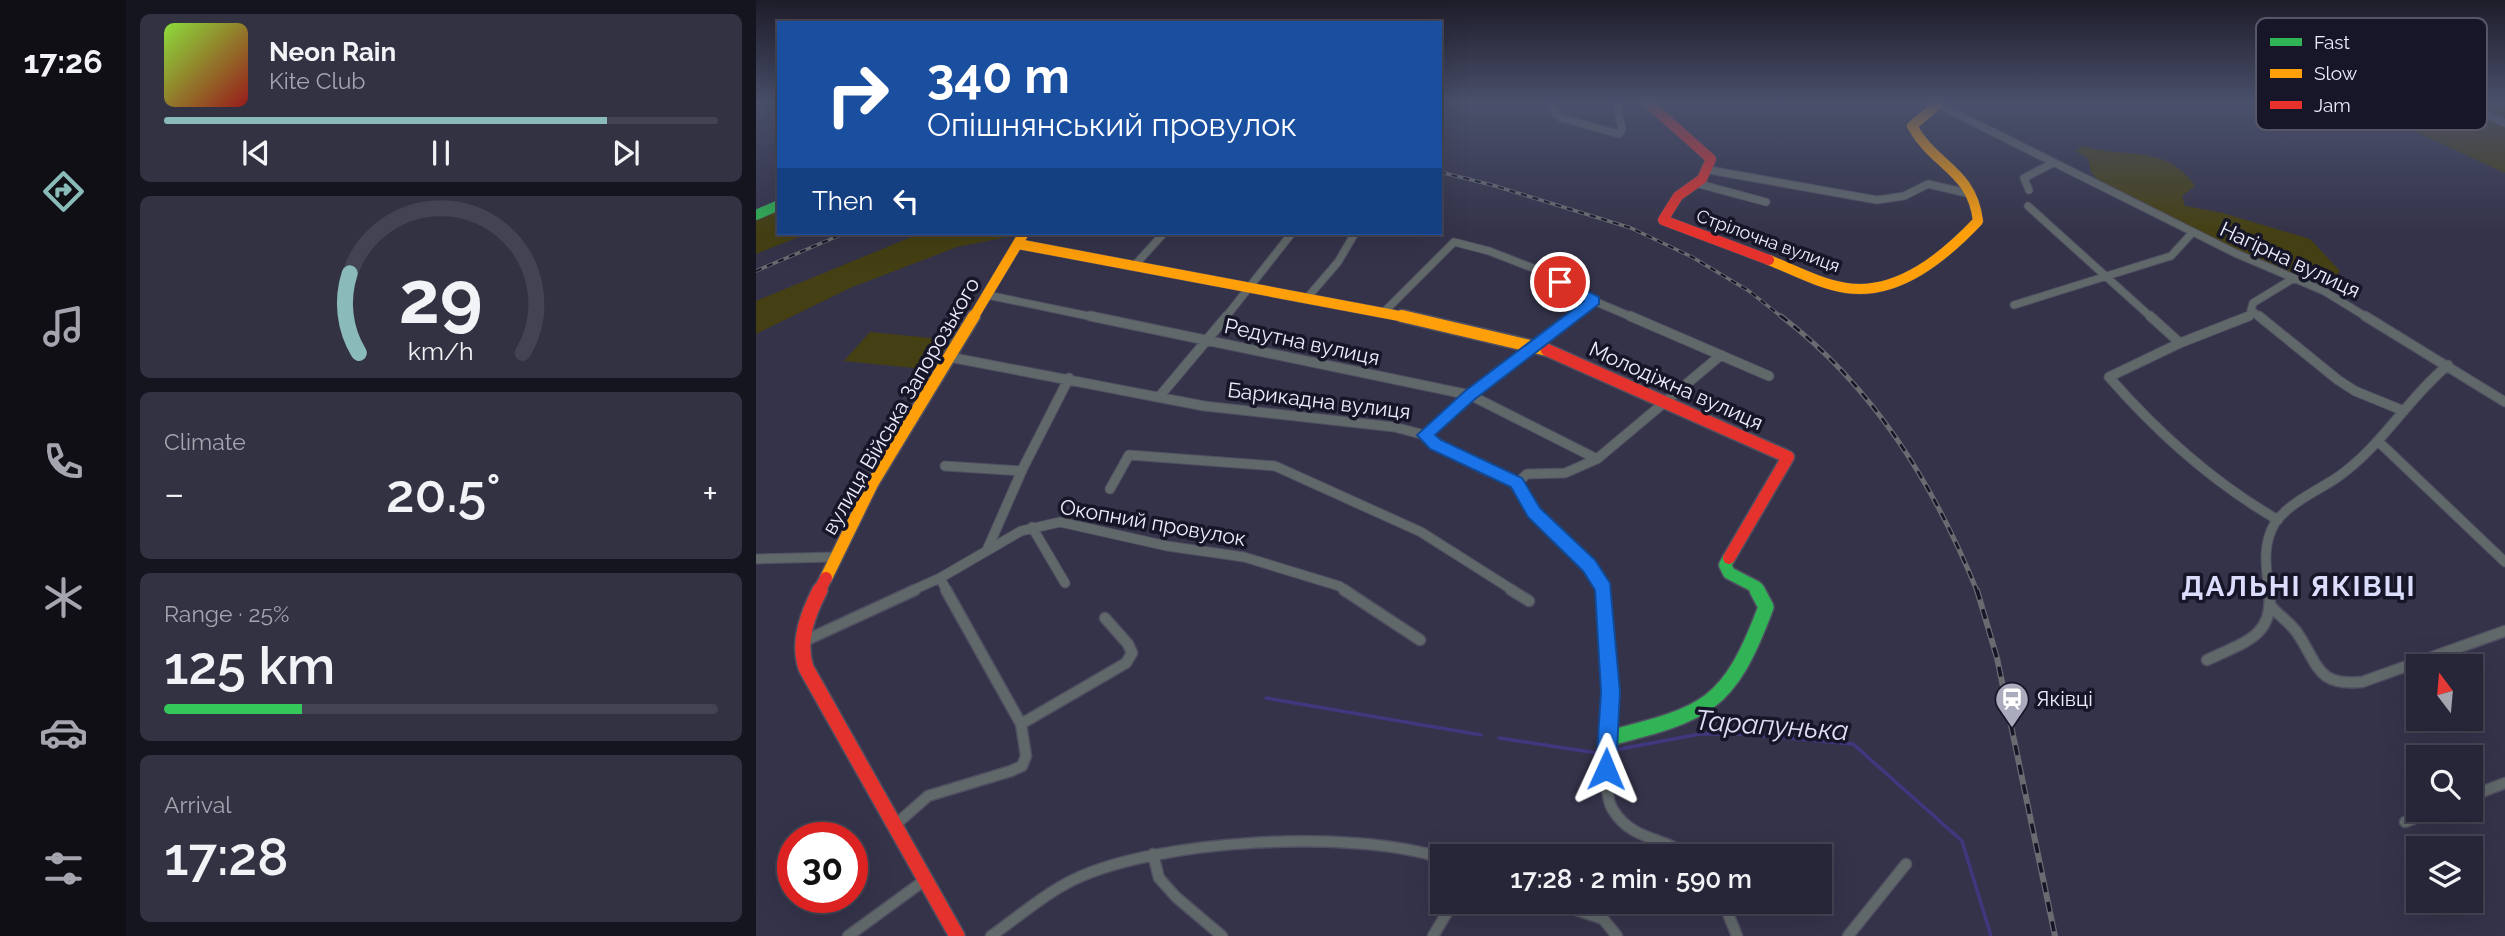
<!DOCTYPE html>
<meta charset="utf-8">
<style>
body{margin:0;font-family:Raleway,sans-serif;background:#333243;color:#f1f3f6;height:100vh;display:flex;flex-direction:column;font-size:26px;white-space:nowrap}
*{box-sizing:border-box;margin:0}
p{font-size:23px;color:#a4a5ae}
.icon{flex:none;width:38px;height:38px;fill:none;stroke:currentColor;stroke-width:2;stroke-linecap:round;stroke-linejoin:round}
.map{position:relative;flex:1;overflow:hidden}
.panel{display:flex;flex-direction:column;gap:14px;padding:14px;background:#15151f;width:630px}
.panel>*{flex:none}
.hud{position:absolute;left:21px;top:21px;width:665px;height:214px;border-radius:0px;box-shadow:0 7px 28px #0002,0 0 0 2px #434353;background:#1a4fa0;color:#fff;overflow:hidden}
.needle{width:46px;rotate:344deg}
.tools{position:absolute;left:1650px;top:654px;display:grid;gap:14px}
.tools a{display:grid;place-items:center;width:77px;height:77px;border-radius:0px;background:#272638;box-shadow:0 7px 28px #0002,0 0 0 2px #434353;font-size:35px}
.speed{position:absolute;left:21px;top:822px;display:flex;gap:14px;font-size:35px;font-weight:700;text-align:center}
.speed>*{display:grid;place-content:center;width:91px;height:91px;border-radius:50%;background:#272638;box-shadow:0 7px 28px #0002,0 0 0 2px #434353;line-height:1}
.speed .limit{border:10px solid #d22;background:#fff;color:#111}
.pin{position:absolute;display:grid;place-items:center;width:60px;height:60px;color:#fff;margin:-30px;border:4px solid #fff;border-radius:50%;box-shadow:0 2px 7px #0007}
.me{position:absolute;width:77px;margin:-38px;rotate:1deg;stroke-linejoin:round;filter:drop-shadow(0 0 5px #0008)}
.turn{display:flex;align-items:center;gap:24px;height:147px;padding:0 35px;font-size:32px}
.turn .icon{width:91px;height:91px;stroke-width:2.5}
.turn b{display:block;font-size:49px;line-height:60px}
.then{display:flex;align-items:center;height:66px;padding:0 35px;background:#0003;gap:14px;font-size:26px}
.big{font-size:52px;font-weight:600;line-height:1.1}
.panel .widget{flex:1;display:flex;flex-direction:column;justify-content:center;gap:10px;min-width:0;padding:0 24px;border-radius:10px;background:#333243}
.panel .dial{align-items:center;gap:0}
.dial svg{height:182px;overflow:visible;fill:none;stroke:#434353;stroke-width:7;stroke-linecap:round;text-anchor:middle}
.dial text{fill:#f1f3f6;stroke:none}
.song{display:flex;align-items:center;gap:21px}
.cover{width:84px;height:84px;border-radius:10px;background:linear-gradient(135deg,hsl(90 70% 55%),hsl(0 70% 35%))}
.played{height:7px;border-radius:4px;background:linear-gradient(90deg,#8bbbb9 80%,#434353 80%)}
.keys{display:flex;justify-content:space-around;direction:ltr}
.heat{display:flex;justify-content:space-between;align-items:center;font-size:38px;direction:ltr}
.charge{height:10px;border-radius:5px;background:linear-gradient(90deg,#34c759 25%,#434353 0)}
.trip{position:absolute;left:674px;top:844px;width:402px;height:70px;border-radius:0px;background:#272638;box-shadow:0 7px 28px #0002,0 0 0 2px #434353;font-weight:600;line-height:70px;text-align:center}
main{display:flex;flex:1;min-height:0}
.dock{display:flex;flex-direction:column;width:126px;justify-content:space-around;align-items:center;background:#100f16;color:#a4a5ae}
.dock .icon{width:49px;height:49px}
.dock .selected{color:#8bbbb9}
.dock b{font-size:32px;color:#f1f3f6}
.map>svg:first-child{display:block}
</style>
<main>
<nav class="dock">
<b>17:26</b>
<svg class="icon selected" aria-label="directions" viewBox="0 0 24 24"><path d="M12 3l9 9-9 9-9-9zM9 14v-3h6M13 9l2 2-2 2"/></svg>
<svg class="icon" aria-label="music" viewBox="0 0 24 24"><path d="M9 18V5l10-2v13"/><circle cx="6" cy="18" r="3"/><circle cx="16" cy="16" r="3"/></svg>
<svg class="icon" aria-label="phone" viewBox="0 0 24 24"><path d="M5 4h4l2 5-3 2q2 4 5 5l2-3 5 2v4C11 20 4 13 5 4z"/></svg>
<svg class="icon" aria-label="climate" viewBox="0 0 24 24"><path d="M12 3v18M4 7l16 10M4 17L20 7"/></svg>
<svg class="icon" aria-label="car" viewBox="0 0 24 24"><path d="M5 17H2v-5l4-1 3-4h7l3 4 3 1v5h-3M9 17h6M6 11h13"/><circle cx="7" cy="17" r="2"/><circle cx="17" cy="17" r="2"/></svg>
<svg class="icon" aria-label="filters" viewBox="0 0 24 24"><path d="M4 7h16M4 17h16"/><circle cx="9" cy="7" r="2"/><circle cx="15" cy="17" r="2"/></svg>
</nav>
<section class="panel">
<div class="widget">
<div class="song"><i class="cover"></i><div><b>Neon Rain</b><p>Kite Club</p></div></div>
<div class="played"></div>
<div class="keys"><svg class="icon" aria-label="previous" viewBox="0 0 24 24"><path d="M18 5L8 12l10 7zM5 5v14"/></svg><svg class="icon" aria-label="pause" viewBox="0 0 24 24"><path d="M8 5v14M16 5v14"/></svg><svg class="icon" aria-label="next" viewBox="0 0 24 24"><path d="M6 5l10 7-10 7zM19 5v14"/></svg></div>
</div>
<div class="widget dial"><svg viewBox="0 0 100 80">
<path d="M14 69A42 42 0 1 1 86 69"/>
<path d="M14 69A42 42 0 0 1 10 34" stroke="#8bbbb9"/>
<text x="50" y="56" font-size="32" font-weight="700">29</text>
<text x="50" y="72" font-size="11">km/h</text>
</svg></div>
<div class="widget"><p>Climate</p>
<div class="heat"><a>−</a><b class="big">20.5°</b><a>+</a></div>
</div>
<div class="widget"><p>Range · 25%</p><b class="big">125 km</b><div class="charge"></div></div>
<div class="widget"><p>Arrival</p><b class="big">17:28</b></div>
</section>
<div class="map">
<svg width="1749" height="936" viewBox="0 0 1749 936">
<rect width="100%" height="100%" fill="#34334a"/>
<path fill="#454013" d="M1592,101H1749V173Z
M1327,146C1370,159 1411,144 1439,186L1426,196L1429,206L1467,213L1554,239L1584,271L1579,278L1563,285L1510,265L1343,182L1335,172L1332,159L1320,151Z
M23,210V233H53L0,254V220Z
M165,233H257L256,236L201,247L94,288L0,334V301Z
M114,332L196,340L178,370L88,361Z"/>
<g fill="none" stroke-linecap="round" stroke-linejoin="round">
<path stroke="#3f387f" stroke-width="3.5" d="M510,698L725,735
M743,738L841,753
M859,750L944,734H984L1097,744L1206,841L1235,936"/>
<g stroke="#4f4f61" stroke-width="9">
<path id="street-far2" d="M796,101L800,114L805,118L863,134L866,129L860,101
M1175,101L1479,253L1568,291L1612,318
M1700,101L1749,123
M953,170L1121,200L1148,196L1172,184L1215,194
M943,184L1010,202
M1273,190L1268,178L1297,163
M1272,206L1396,318
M378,266L408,233
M231,295L342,318
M551,298L582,262L599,233
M1258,305L1415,256L1436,233
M628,312L698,242L733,251L787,272L838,301L878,318
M469,318L536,233
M816,318L838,301
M1490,318L1495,315V310
M1505,318L1495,310L1497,303L1538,278"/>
</g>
<g stroke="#4f4f61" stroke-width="11">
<path id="street-far1" d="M334,316L714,395L841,459
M874,316L1013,376
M1394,316L1424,343
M1493,316L1424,343L1353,377C1401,432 1458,483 1522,520
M1503,316L1582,380L1599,391L1648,411
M1609,316L1749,402
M193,357L448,406L638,427L669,435L679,444L761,483L778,513L833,566L848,591
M403,397L471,316
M669,435L714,395L818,316
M1624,443L1749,562
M189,466L266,471
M761,483L771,474L809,473L841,459L965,355
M354,489L373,455L519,466L665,532L758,591
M276,527L309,583
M231,550L267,468L313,378
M0,559L79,557
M184,578L191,591
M155,591L184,578L265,531L304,522L411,546L488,557L583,586L591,591
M1513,591C1510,568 1506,544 1519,523C1532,504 1560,491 1579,479C1625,448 1650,400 1692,365"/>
</g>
<g stroke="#4f4f61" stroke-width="13">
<path id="street" d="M588,590L664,640
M755,590L773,601
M848,590C850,623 855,658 855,692C855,720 843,788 857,810C876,841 908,837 934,856
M1515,606C1523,616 1535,623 1542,634C1563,666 1561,686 1606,682L1749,631
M46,642L159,590
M1451,660C1488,642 1519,637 1513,590
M265,724L370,663L376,653L372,644L349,618
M1715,796L1749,783
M1649,822L1680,810
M138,826L172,796L255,771L266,766L270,756L265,724L190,590
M397,854L403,878L420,897L466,936
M794,901L847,919L861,936
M967,901L981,936
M92,936L169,880
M235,936C262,917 288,894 319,879C403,839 598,829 686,858
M677,936L698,901
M1092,936L1150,864"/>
</g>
<g stroke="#4f4f61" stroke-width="11">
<path id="fast-far2" d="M0,215L23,205"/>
</g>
<g stroke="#4f4f61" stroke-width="15">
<path id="fast-far1" d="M973,558L969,565L973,573L1000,587L1002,591"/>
</g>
<g stroke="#4f4f61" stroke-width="18">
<path id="fast" d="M850,739C951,713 972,708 1010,607L1001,590"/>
</g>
<g stroke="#4f4f61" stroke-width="11">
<path id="slow-far1" d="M262,244L654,318
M1013,260C1038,270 1064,284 1090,288C1142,296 1189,256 1222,221C1216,170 1178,166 1156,126L1182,104
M217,318L268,233"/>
</g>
<g stroke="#4f4f61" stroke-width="15">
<path id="slow" d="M646,316L791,350
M70,578L116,484L218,316"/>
</g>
<g stroke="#4f4f61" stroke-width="11">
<path id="jam-far2" d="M890,101L955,159L946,179L922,196L907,220L1013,260"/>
</g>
<g stroke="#4f4f61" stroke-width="15">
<path id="jam-far1" d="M791,350L1032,457L973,558
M63,591L70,578"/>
</g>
<g stroke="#4f4f61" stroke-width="18">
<path id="jam" d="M64,590C52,614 41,641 50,668L201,936"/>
</g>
<use href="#street-far2" stroke="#616869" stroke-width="7"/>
<use href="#street-far1" stroke="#616869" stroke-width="9"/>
<use href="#street" stroke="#616869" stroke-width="10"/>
<use href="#fast-far2" stroke="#30b455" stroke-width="10"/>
<use href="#fast-far1" stroke="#30b455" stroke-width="12"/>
<use href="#fast" stroke="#30b455" stroke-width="15"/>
<use href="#slow-far1" stroke="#ff9f0a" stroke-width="10"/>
<use href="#slow" stroke="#ff9f0a" stroke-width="12"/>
<use href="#jam-far2" stroke="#e5322d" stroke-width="10"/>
<use href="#jam-far1" stroke="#e5322d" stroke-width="12"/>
<use href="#jam" stroke="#e5322d" stroke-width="15"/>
<g stroke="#686c70" stroke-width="3.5">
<path id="rail-far2" d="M684,172L736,185L875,228L936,257L993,291L1027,318
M0,271L89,233"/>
</g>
<g stroke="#686c70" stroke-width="5">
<path id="rail-far1" d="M1025,316C1118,387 1178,485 1221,591"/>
</g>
<g stroke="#686c70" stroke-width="6">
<path id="rail" d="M1221,590L1241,658L1299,936"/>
</g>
<use href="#rail-far2" stroke="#161628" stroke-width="2" stroke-dasharray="6" stroke-linecap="butt"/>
<use href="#rail-far1" stroke="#161628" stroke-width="2.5" stroke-dasharray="8" stroke-linecap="butt"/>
<use href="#rail" stroke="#161628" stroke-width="3.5" stroke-dasharray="10" stroke-linecap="butt"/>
</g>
<linearGradient id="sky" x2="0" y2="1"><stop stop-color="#1d1c29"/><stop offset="0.44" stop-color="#4a506b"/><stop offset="1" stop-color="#4a506b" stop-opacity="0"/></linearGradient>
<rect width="1749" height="232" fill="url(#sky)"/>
<path fill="#1a73e8" stroke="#114b97" stroke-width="2" d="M804,277L843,297V304L719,399L679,435L685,440L766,478L784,508L839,560L854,583L864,692L860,769L857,775L850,778L843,775L840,769L845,692L839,590L827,571L772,517L755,487L674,449L661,435L709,391L828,301L800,285V278Z"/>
<defs>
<g id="station-pin" transform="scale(1.75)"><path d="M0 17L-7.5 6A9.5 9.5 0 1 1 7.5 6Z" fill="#ababbe" stroke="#161628"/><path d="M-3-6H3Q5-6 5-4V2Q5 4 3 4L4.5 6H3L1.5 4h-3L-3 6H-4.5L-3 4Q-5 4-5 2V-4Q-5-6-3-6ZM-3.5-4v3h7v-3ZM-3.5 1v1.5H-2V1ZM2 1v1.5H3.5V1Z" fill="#fff"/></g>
</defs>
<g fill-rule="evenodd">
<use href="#station-pin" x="1256" y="699"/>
</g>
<g text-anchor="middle" stroke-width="7" stroke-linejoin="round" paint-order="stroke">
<g font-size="18" fill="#ebecfc" stroke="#161628">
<text transform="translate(1012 241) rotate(20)" y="6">Стрілочна вулиця</text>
</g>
<g font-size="21" fill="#ebecfc" stroke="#161628">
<text transform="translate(1534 260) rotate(25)" y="7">Нагірна вулиця</text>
<text transform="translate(546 342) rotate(12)" y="7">Редутна вулиця</text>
<text transform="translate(920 386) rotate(24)" y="7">Молодіжна вулиця</text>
<text transform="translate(563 401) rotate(7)" y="7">Барикадна вулиця</text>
<text transform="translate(145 406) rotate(-60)" y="7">вулиця Війська Запорозького</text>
<text transform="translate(397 523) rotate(10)" y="7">Окопний провулок</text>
</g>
<g font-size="21" fill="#ebecfc" stroke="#161628" text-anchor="start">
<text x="1280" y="706">Яківці</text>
</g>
<g font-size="28" font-weight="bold" letter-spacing="2" fill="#dcddfd" stroke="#161628">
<text x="1543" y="596">ДАЛЬНІ ЯКІВЦІ</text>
</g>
<g font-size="28" font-style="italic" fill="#dddef4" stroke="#161628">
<text transform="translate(1016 725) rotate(4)" y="10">Тарапунька</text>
</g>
</g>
<rect x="1500" y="18" width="231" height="112" rx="10" fill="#161628" stroke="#565668" stroke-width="2"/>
<rect x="1514" y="38" width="32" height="8" fill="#30b455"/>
<rect x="1514" y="69" width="32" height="9" fill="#ff9f0a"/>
<rect x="1514" y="101" width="32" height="8" fill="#e5322d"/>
<g font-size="19" fill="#ebecfc">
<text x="1558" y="49">Fast</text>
<text x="1558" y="80">Slow</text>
<text x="1558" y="112">Jam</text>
</g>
</svg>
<div class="tools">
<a><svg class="needle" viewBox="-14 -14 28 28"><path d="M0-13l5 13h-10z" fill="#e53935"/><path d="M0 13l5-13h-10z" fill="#a4a5ae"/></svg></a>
<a><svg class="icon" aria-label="search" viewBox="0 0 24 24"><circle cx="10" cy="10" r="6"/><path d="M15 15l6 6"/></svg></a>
<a><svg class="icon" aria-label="layers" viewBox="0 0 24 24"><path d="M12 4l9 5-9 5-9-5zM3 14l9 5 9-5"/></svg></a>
</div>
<div class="speed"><div class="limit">30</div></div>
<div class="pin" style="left:804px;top:282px;background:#d93025"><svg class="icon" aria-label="arrive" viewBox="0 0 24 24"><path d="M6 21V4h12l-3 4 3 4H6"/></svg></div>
<svg class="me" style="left:850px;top:769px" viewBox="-20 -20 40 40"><path d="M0-17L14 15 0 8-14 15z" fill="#1a73e8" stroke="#fff" stroke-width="4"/></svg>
<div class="trip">17:28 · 2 min · 590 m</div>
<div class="hud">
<div class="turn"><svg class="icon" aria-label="right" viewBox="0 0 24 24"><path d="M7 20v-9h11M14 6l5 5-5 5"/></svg><div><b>340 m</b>Опішнянський провулок</div></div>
<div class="then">Then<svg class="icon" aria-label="left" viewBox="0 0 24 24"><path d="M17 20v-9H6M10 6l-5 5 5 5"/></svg></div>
</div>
</div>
</main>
